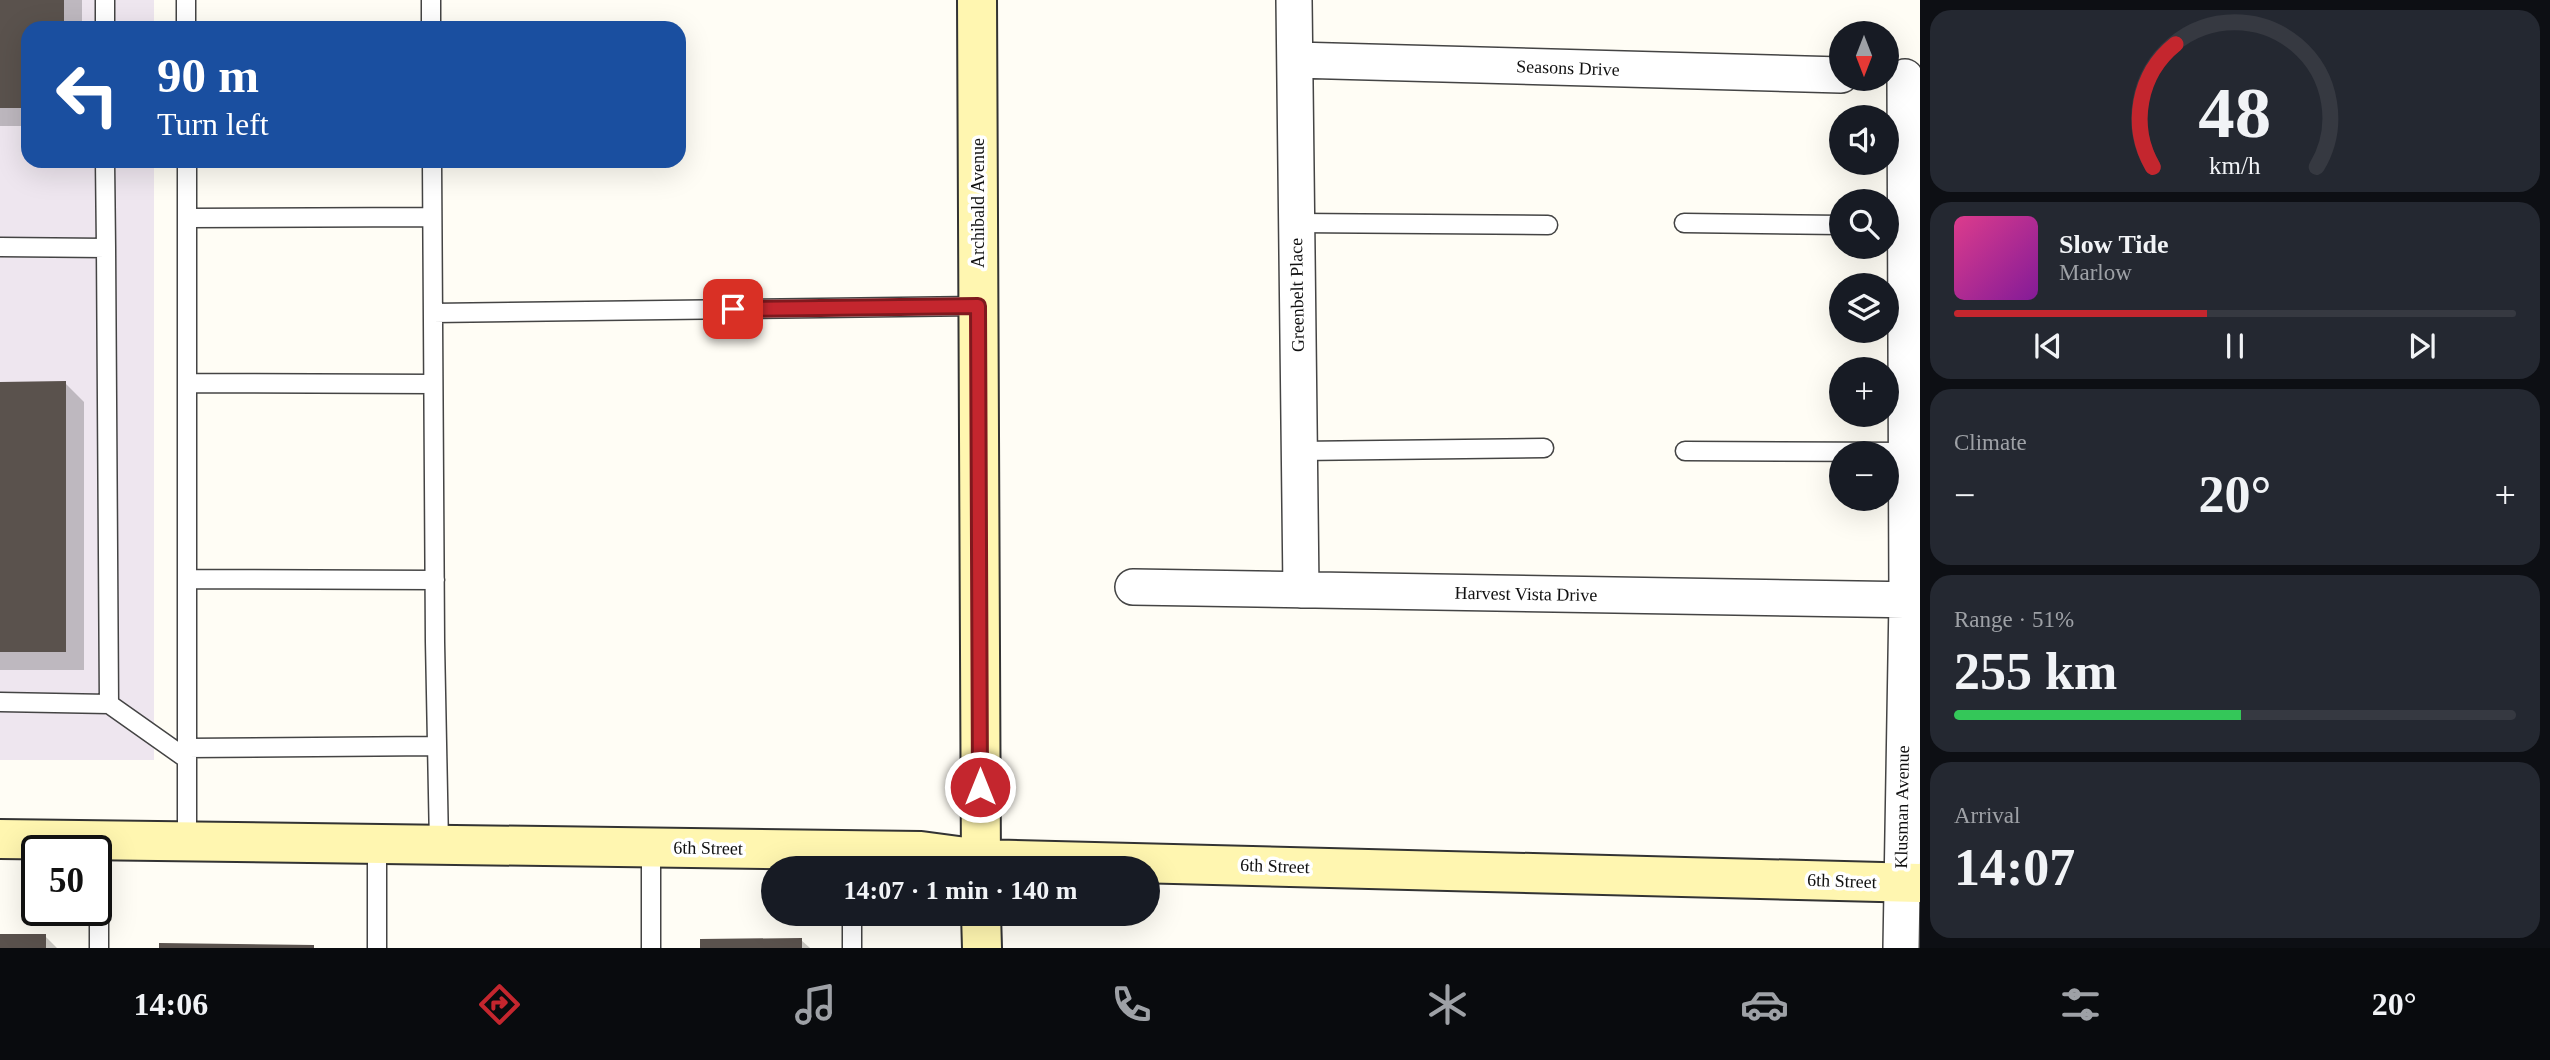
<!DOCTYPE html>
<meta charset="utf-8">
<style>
body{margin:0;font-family:"Times New Roman",serif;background:#242831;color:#f1f3f6;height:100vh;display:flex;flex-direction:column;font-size:26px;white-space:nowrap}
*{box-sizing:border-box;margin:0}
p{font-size:23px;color:#9ea1a6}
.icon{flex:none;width:38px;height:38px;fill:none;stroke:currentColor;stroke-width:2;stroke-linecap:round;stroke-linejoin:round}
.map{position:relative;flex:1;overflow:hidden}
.panel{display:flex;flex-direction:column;gap:10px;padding:10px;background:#0d0f14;width:630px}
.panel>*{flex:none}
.guide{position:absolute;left:21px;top:21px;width:665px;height:147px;border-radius:21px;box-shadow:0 7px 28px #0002;background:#1a4fa0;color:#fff;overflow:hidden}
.needle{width:46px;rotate:180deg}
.buttons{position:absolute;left:1829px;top:21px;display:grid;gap:14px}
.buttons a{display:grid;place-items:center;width:70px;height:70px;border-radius:50%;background:#171b24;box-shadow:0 7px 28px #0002;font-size:35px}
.speed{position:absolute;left:21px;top:835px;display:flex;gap:14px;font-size:35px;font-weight:700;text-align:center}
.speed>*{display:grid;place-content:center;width:91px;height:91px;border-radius:50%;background:#171b24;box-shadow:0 7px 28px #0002;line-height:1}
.speed .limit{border:4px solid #111;border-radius:10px;background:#fff;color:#111}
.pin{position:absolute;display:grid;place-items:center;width:60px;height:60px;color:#fff;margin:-30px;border-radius:14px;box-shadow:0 4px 10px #0006}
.me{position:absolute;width:77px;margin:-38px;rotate:0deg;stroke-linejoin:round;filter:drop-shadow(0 0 5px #0008)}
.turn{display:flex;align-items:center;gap:24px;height:147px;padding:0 21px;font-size:32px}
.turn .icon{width:91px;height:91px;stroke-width:2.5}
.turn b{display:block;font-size:49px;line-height:60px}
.big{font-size:52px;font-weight:700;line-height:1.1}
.panel .card{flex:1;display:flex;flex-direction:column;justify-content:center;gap:10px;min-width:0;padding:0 24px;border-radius:21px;background:#242831}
.panel .dial{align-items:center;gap:0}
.dial svg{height:182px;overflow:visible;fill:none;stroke:#363941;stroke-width:7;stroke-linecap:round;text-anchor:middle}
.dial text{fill:#f1f3f6;stroke:none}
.song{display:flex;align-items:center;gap:21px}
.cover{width:84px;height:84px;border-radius:10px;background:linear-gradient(135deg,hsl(330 70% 55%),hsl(290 70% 35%))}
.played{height:7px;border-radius:4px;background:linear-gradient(90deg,#c4262e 45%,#363941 45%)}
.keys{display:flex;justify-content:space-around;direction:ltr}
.heat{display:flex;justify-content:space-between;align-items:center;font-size:38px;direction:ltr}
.charge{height:10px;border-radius:5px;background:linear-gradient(90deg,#34c759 51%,#363941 0)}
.trip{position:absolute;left:761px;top:856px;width:399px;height:70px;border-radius:35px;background:#171b24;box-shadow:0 7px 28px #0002;font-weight:700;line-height:70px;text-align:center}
.tabs{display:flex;height:112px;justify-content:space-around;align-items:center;background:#090b0e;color:#9ea1a6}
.tabs .icon{width:49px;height:49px}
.tabs .active{color:#c4262e}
.tabs b{font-size:32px;color:#f1f3f6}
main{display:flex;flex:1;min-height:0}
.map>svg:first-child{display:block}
</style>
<main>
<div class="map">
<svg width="1920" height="948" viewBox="0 0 1920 948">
<rect width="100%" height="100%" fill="#fffdf5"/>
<path fill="#eee6ef" d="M0,0H154V28H28V161H154V760H0Z"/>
<path fill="#0003" d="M0,0H82V28H28V126H0Z
M0,383H65L84,402V670H0Z
M0,936H45L57,948H0Z
M801,940L810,948H701Z"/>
<path fill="#5a524d" d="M0,0H64V28H28V108H0Z
M66,381V652H0V382Z
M0,934H46V948H0Z
M802,938V948H700V939Z
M159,943L314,945V948H159Z"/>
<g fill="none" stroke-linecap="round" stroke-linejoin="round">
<g stroke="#444" stroke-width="21">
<path id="lane" d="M105,0V28
M186,0V28
M431,0V28
M105,161L106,248
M187,161V841
M432,161L435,642L439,844
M187,218L432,217
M1296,223L1548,225
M1684,223L1841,225
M0,247L106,248L109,704L0,702
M433,313L978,306
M188,383L433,384
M1299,451L1544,448
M1685,451L1913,452
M188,579L435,580
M109,704L187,759
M187,748L437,746
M99,840V948
M651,847V948
M852,914V948
M377,948V844"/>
</g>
<g stroke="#444" stroke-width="38">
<path id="street" d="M1294,0L1301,590
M1295,60L1841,75
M1133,587L1920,600
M1901,948L1907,600L1905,77"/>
</g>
<g stroke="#333" stroke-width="42">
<path id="secondary" d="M977,0L981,868
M0,839L921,851L981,859L1920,883
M981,914L982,948"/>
</g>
<use href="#lane" stroke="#fff" stroke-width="18"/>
<use href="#street" stroke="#fff" stroke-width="35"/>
<use href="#secondary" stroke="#fff6b0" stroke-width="38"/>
</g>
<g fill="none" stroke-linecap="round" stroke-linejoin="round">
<g stroke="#7f191e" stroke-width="18">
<path id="route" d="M733,309L978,306L980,787"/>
</g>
<use href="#route" stroke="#c4262e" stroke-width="12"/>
</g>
<g text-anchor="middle" stroke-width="7" stroke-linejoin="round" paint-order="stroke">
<g font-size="18" fill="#111" stroke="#fff">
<text transform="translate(1568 68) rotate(2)" y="6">Seasons Drive</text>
<text transform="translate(978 203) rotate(-90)" y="6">Archibald Avenue</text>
<text transform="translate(1297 295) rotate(-91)" y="6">Greenbelt Place</text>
<text transform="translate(1526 594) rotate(1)" y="6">Harvest Vista Drive</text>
<text transform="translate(1902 807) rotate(-89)" y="6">Klusman Avenue</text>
<text transform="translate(708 848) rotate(1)" y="6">6th Street</text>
<text transform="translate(1275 866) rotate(2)" y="6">6th Street</text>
<text transform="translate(1842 881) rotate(2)" y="6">6th Street</text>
</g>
</g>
</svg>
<div class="buttons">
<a><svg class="needle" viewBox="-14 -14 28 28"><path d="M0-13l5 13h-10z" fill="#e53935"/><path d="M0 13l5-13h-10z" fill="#9ea1a6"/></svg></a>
<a><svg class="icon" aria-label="sound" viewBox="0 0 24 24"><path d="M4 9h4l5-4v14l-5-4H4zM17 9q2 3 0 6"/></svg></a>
<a><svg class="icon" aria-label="search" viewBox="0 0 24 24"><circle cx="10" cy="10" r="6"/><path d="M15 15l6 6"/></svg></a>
<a><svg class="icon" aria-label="layers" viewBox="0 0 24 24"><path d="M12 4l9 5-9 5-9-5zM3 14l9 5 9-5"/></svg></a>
<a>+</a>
<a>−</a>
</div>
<div class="speed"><div class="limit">50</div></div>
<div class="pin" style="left:733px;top:309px;background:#d93025"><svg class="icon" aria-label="arrive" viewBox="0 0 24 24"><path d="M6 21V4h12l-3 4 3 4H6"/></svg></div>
<svg class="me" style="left:980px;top:787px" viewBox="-20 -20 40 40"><circle r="17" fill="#c4262e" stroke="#fff" stroke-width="3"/><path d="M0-11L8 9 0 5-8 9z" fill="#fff"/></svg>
<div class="trip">14:07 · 1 min · 140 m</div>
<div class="guide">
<div class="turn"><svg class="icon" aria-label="left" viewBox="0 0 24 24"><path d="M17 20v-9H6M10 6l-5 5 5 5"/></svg><div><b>90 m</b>Turn left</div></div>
</div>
</div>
<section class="panel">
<div class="card dial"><svg viewBox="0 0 100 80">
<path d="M14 69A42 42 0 1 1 86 69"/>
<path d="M14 69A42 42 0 0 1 24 15" stroke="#c4262e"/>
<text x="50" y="56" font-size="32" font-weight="700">48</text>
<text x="50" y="72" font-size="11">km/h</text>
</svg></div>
<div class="card">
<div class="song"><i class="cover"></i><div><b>Slow Tide</b><p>Marlow</p></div></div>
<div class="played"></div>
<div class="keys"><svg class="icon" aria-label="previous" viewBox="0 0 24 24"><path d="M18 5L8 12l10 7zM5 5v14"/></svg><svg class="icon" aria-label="pause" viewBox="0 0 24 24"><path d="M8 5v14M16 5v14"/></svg><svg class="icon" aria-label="next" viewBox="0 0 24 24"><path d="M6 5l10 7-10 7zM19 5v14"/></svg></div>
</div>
<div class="card"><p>Climate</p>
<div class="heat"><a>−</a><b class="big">20°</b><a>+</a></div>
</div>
<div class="card"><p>Range · 51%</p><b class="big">255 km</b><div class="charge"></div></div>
<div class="card"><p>Arrival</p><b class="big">14:07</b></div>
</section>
</main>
<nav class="tabs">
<b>14:06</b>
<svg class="icon active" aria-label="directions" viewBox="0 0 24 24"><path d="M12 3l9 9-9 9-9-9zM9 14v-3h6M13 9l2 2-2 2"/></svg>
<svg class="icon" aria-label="music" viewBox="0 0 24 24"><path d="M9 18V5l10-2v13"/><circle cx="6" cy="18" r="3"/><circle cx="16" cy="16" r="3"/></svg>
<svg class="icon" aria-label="phone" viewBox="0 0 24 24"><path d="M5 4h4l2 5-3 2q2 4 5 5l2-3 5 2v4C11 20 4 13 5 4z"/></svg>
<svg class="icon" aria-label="climate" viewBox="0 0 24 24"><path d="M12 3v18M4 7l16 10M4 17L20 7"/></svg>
<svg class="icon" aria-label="car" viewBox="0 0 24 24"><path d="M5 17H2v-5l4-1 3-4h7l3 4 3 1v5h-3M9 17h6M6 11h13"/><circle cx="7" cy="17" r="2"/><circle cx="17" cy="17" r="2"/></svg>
<svg class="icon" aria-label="filters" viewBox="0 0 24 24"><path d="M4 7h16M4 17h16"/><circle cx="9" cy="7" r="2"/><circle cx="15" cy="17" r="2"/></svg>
<b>20°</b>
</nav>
